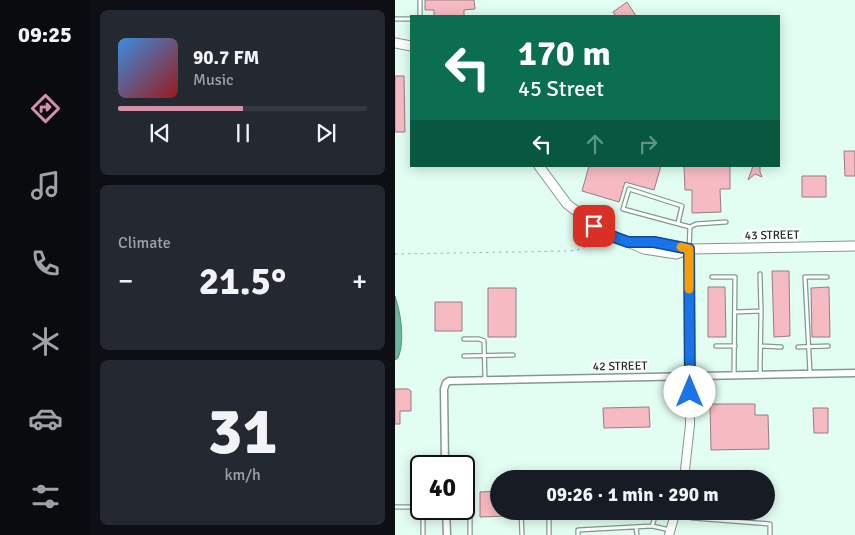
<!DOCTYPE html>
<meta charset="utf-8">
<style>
body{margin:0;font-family:Signika,sans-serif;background:#242831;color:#f1f3f6;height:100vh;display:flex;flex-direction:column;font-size:19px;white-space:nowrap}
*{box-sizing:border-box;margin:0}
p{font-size:16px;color:#9ea1a6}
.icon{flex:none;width:28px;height:28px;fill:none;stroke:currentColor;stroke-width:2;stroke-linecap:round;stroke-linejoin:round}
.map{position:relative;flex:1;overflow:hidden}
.panel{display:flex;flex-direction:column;gap:10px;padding:10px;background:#0d0f14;width:305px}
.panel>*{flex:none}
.hud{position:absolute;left:15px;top:15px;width:370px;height:152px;border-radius:0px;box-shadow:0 2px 12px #0003;background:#0b6e4f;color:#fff;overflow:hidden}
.speed{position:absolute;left:15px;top:455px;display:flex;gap:10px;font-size:25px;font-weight:700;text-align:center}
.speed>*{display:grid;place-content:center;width:65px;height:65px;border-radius:50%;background:#171b24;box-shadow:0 2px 12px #0003;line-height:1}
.speed .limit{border:2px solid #111;border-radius:8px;background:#fff;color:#111}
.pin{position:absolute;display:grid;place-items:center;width:42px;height:42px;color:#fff;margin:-21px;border-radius:10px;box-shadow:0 2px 8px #0006}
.me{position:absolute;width:55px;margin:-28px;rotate:0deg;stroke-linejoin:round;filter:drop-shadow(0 0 4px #0008)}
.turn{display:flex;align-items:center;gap:18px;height:105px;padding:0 25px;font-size:22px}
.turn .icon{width:65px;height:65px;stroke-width:2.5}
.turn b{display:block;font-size:35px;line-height:42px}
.lanes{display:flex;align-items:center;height:48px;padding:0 25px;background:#0003;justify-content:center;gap:25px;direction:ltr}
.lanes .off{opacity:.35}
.big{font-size:38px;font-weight:800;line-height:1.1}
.panel .widget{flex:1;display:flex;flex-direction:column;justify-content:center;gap:8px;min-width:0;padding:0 18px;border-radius:8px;background:#242831}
.panel .dial{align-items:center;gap:0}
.dial b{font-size:65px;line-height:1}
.song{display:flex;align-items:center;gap:15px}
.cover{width:60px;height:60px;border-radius:8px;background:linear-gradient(135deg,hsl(210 70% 55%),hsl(0 70% 35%))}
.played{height:5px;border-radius:2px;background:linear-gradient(90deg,#d291a9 50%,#363941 50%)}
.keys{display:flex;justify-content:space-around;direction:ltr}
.heat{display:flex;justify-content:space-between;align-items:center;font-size:28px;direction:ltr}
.trip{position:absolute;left:95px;top:470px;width:285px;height:50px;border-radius:25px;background:#171b24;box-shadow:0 2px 12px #0003;font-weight:800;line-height:50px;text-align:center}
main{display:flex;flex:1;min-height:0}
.tabs{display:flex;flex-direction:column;width:90px;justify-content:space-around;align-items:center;background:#090b0e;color:#9ea1a6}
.tabs .icon{width:35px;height:35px}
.tabs .on{color:#d291a9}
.tabs b{font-size:22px;color:#f1f3f6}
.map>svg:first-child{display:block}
</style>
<main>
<nav class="tabs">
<b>09:25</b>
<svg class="icon on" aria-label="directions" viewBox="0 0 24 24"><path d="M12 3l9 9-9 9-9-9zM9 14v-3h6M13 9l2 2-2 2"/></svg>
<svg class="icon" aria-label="music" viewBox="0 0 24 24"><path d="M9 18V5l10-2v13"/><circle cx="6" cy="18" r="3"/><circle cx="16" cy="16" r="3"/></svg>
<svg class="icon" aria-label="phone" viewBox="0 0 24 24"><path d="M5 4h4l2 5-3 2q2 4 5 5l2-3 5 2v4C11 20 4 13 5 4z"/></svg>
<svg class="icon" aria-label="climate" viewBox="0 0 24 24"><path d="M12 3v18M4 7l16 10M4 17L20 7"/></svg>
<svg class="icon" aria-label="car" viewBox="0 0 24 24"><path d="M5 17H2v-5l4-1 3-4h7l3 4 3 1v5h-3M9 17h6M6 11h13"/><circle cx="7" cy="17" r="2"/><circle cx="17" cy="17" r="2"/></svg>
<svg class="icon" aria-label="filters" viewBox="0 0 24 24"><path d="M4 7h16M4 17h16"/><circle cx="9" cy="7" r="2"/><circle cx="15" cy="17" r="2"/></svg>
</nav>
<section class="panel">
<div class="widget">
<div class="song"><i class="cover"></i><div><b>90.7 FM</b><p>Music</p></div></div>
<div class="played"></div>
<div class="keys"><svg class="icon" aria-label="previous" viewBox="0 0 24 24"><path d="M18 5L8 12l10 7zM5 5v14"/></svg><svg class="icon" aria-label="pause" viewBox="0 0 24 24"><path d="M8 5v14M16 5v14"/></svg><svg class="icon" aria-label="next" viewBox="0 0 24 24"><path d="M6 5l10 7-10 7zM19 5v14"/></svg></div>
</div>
<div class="widget"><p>Climate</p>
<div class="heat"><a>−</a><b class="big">21.5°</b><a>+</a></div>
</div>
<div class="widget dial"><b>31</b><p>km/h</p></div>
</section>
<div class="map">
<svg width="460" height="535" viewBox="0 0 460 535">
<rect width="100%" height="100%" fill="#e2fdf2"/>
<path fill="#6bba9f" stroke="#558f7b" d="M0,296C6,314 10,341 3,358L0,360Z"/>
<path fill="#f6bac3" stroke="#977d81" d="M30,0H79L80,9L69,10V16H39V10H30Z
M232,2L241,16H221L218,12Z
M0,76H9L10,132H0Z
M449,151H460V176H450Z
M194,166H266L259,190L230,182L224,202L187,191Z
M289,166H335V189H325L326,212L297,213V190H290Z
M358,166H365V172L367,177L360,174L353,180Z
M407,176H431V197H407Z
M377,271H394L395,336L379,337Z
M313,287H330L331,337H313Z
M434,287L435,337H417L416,288Z
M93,288H121V337H93Z
M40,302H67V331H40Z
M0,389H13L16,391V411H5V424H0Z
M315,404H360V415H373L374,449L316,450Z
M254,407L255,427L209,428L208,408Z
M418,408H433V433H419Z
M104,491V511H114V516L85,517V492Z"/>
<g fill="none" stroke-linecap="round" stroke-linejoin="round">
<g stroke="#819a90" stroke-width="5.5">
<path id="service" d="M25,16V0
M0,19H16
M283,223L287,206L234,189L228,209L295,227L294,249
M295,227L301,224L331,222
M317,277H340L339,374
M340,312L366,311L365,274
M69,339H84L89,341L90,379
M321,346H340
M366,346L386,347
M403,347L433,346
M69,356L118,355
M415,373L410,277H432
M365,375L366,311
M0,507H26
M28,509V535
M126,511L127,535
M154,511V535
M262,511L257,526L275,530
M280,514L298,518L375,524V535
M241,527L242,535
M75,535V490
M183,535V530L257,526"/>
</g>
<g stroke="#819a90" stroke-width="9">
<path id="minor" d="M50,466L49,389L51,383L54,381L460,373
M51,509L52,535"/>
</g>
<g stroke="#819a90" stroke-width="10">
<path id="tertiary" d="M289,479L295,425L294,249
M274,535L281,511"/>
</g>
<g stroke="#819a90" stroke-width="11">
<path id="secondary" d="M0,43L16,46
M144,166L172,204L207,231L249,249L281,254L294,249
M233,242H259L294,249L460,246"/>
</g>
<path stroke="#a1b6ad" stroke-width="1" stroke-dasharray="2.5 4" stroke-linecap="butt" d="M0,254L175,251C188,249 196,247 204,236"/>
<use href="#service" stroke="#fff" stroke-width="3"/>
<use href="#minor" stroke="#fff" stroke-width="6"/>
<use href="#tertiary" stroke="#fff" stroke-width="8"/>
<use href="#secondary" stroke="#fff" stroke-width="9"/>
</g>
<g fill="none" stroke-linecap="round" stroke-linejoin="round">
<g stroke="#114b97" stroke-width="12">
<path id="route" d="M199,226L219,237L233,242H259L294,249L295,392"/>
</g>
<use href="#route" stroke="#1a73e8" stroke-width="9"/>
<path stroke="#f59e0b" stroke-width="9" d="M286,247L294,249V289"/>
</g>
<g text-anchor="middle" stroke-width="5" stroke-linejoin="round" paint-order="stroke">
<g font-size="12" fill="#222c28" stroke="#fff">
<text transform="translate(377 235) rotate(-1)" y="4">43 STREET</text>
<text transform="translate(225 366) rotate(-1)" y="4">42 STREET</text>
</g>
</g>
</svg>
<div class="speed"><div class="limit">40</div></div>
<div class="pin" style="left:199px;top:226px;background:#d93025"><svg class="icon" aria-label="arrive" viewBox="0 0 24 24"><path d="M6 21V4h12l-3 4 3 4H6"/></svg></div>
<svg class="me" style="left:295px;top:392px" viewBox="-20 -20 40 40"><circle r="19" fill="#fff"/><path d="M0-13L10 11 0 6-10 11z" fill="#1a73e8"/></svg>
<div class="trip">09:26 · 1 min · 290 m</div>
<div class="hud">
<div class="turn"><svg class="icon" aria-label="left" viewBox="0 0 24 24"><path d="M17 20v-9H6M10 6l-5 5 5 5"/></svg><div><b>170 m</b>45 Street</div></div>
<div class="lanes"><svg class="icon" aria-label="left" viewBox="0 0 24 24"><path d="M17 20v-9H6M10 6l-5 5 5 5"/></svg><svg class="icon off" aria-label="ahead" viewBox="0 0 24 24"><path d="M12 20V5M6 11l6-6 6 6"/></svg><svg class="icon off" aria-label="right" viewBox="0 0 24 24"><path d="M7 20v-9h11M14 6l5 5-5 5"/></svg></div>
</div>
</div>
</main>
